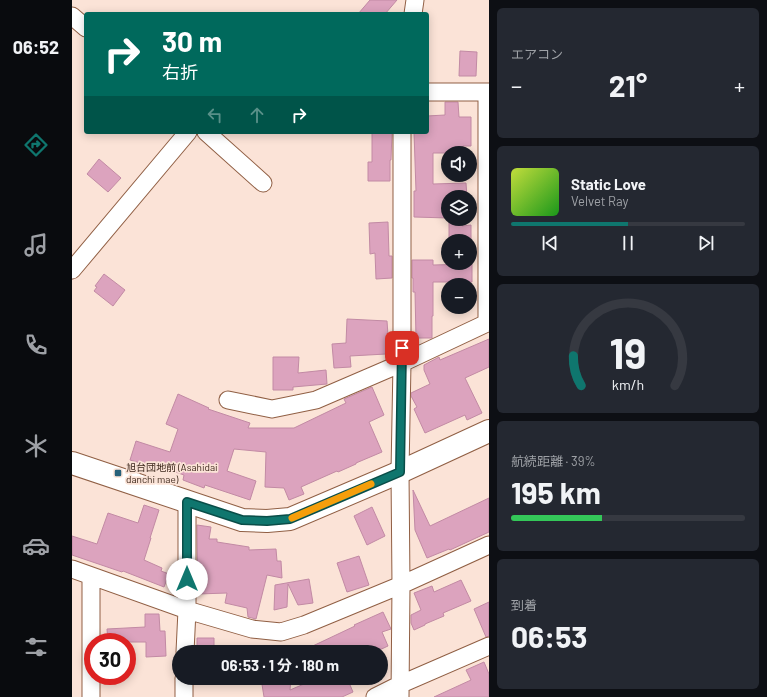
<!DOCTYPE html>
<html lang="ja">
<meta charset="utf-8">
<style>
body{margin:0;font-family:Barlow,"Noto Sans JP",sans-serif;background:#242831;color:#f1f3f6;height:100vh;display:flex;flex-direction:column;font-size:15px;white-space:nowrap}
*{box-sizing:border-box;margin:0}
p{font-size:13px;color:#9ea1a6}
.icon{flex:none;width:22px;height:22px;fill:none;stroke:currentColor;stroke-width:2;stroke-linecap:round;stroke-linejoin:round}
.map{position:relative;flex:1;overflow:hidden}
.drawer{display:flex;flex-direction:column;gap:8px;padding:8px;background:#0d0f14;width:278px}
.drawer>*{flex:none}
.hud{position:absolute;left:12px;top:12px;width:345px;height:122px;border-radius:4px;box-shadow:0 2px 10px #0003;background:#00695c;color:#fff;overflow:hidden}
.tools{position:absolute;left:369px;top:146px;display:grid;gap:8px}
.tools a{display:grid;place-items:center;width:36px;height:36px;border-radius:50%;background:#171b24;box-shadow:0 2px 10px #0003;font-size:20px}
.speed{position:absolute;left:12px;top:633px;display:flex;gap:8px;font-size:20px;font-weight:700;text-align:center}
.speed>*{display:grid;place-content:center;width:52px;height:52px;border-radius:50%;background:#171b24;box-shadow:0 2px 10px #0003;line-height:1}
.speed .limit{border:6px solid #d22;background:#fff;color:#111}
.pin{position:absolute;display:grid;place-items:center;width:34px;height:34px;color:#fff;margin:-17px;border-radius:8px;box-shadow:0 2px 6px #0006}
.me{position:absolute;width:44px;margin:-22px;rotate:0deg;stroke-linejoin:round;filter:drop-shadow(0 0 3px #0008)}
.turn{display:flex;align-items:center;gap:14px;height:84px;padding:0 12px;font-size:18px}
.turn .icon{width:52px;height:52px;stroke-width:2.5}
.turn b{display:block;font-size:28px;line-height:34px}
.lanes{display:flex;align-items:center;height:38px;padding:0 12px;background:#0003;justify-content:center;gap:20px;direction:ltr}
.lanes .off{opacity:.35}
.big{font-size:30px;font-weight:700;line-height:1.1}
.drawer .card{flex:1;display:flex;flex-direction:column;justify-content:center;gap:6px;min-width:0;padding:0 14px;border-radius:6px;background:#242831}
.drawer .dial{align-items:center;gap:0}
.dial svg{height:104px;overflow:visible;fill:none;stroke:#363941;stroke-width:7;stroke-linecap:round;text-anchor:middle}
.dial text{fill:#f1f3f6;stroke:none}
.song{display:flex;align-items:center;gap:12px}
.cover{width:48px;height:48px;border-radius:6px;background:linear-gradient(135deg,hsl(70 70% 55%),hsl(120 70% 35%))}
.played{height:4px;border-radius:2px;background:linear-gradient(90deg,#0f766e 50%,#363941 50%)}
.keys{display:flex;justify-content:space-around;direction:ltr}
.heat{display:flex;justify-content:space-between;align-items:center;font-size:22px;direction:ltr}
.charge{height:6px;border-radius:3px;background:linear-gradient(90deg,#34c759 39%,#363941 0)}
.trip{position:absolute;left:100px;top:645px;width:216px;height:40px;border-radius:20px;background:#171b24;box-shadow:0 2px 10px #0003;font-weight:700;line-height:40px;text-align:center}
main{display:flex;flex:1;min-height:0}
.tabs{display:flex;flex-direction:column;width:72px;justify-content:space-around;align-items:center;background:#090b0e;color:#9ea1a6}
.tabs .icon{width:28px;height:28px}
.tabs .current{color:#0f766e}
.tabs b{font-size:18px;color:#f1f3f6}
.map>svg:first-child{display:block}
</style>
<main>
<nav class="tabs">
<b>06:52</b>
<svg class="icon current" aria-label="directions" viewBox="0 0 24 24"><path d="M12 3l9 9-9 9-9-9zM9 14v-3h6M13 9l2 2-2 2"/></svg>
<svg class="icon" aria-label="music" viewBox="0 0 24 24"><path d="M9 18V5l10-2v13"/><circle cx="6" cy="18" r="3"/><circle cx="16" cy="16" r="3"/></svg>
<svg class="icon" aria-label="phone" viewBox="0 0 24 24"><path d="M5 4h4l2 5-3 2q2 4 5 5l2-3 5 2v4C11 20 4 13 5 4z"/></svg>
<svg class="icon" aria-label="climate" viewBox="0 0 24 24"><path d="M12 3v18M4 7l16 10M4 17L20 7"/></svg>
<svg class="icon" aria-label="car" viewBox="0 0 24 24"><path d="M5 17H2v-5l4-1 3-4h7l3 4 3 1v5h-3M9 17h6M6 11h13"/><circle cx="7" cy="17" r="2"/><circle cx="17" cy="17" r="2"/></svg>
<svg class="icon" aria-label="filters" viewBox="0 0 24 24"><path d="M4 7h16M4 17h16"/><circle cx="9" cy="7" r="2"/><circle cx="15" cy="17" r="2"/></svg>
</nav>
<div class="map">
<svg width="417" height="697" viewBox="0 0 417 697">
<rect width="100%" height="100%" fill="#fbe3d7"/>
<path fill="#dca3be" stroke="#c28aa4" d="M298,0H325L313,14H286Z
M388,51L405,52L404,76H387Z
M373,102H386L387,117H399V146H391V153H361V184L394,183L395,197H376V218L342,217V191H344L342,132H355V116L373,115Z
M300,132H320L319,160H318V181H296V162H300Z
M27,159L49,178L36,192L15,174Z
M377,219H390V226L399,225V241H377Z
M316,222L317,256H320V278L304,279L303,253L298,254L297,223Z
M340,260H361V265L400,264V282H361V316H360V338H344L343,292H341V278H340Z
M32,274L53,290L41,306L22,291L25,287L23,286Z
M275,319L315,321L317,349H314V354L278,356L279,367L262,368L260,344L274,343Z
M417,339V367L393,378L410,413L395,420L393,415L353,433L342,409L345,407L339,396V393L358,384L352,370V365L367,357L368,360Z
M201,357H227L226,373L254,370L255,384L221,387V390H201Z
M300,387L312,415L297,422L310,452L284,463V464L266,472L265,471L229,487L232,494L217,500L212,488L193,487L194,452L162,449L155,471L184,481L178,500L133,485L132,488L111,480L112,475L89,467L88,469L58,460L64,441L98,452L106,429L94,424L106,394L137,408L136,409L178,423L176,428H222L274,403L272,399Z
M341,490L358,526L417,498V532L378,550L377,549L355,558L343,530Z
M72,505L87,510L78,538H79L72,560L90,568L89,571L97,574L92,587L51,571L50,572L0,555V536L25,544L36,513L66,523Z
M300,507L313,536L295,545L282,516Z
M125,525L139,527L137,539H145V542L177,547V550L204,549L205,561H209L210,578L195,575L184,619L176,617L175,608L153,603L155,593L126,594Z
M287,556L297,585L275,592L265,563Z
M237,579L241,603L226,605L216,584L215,607L202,610L203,585Z
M389,580L399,601L371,613L372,616L353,624V625L342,630L339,623V615L349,610L342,593L360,586L362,592Z
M417,602V636L414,637L402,609Z
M311,612L319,629L310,632L316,646L303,652H228L283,626L282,625Z
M73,614H87L88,631H93L94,656L74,657V642H36L35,629L73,627Z
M125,638H142V652H125Z
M412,662L417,674V697H362L399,680L394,670Z
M189,678H219L218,690L246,678H275L281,692L270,697H192Z"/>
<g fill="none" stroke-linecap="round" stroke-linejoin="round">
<g stroke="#905f44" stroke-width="19">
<path id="street" d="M341,14L343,0
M0,16L14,28
M355,92H417
M415,92V322
M134,132L191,183
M0,270L116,132
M156,400L200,409L244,400L330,363L417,322
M0,569L115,610L180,629L209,632L232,625L329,585L417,545
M19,576V697
M113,652L115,610V502
M112,697V678
M303,697L327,685L417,646
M328,697L329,585L328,472L330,363V132"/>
</g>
<g stroke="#905f44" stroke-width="24">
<path id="secondary" d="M0,463L170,520L195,521L218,519L328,472L417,431"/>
</g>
<use href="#street" stroke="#fff" stroke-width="17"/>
<use href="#secondary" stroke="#fff" stroke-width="22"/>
</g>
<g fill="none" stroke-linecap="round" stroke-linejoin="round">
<g stroke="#0a4d48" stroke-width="10">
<path id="route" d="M115,579V502L170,520L195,521L218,519L328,472L330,348"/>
</g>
<use href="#route" stroke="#0f766e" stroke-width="7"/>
<path stroke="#f59e0b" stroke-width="7" d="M220,518L299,484"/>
</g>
<rect fill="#27617a" stroke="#fbe3d7" stroke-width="1.5" x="42" y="469" width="8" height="8" rx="2"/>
<g text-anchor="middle" stroke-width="3.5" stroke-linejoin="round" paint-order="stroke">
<g font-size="10" fill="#3c271b" stroke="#fbe3d7" text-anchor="start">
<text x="54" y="471">旭台団地前 (Asahidai<tspan x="54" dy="12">danchi mae)</tspan></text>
</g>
</g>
</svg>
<div class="tools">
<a><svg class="icon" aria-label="sound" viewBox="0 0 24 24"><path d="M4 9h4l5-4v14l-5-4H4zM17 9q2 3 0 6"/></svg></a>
<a><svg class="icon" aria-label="layers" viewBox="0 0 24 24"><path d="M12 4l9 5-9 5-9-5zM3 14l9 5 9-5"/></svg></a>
<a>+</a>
<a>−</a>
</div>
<div class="speed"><div class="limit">30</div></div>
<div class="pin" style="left:330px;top:348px;background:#d93025"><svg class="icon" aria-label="arrive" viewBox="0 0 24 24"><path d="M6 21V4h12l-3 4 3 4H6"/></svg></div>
<svg class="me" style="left:115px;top:579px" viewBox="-20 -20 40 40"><circle r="19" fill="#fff"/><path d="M0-13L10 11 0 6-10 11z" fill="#0f766e"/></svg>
<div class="trip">06:53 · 1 分 · 180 m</div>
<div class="hud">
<div class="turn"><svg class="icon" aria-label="right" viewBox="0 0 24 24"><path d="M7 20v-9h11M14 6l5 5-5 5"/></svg><div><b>30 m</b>右折</div></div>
<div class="lanes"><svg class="icon off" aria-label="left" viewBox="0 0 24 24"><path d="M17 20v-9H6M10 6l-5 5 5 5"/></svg><svg class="icon off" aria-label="ahead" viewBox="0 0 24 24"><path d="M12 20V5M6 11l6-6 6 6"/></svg><svg class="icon" aria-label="right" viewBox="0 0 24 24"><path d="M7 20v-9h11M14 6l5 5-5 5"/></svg></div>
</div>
</div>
<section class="drawer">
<div class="card"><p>エアコン</p>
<div class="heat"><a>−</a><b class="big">21°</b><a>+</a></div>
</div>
<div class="card">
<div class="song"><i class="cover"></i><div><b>Static Love</b><p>Velvet Ray</p></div></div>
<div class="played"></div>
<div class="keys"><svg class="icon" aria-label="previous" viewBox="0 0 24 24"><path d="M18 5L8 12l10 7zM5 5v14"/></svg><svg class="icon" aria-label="pause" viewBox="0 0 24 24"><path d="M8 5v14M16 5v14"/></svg><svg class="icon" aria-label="next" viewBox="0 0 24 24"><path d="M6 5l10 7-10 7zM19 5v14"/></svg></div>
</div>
<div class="card dial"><svg viewBox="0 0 100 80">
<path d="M14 69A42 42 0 1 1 86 69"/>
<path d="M14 69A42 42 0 0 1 8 46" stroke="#0f766e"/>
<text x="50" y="56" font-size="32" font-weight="700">19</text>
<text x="50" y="72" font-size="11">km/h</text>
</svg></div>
<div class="card"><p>航続距離 · 39%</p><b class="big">195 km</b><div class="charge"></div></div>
<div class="card"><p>到着</p><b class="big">06:53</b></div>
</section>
</main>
